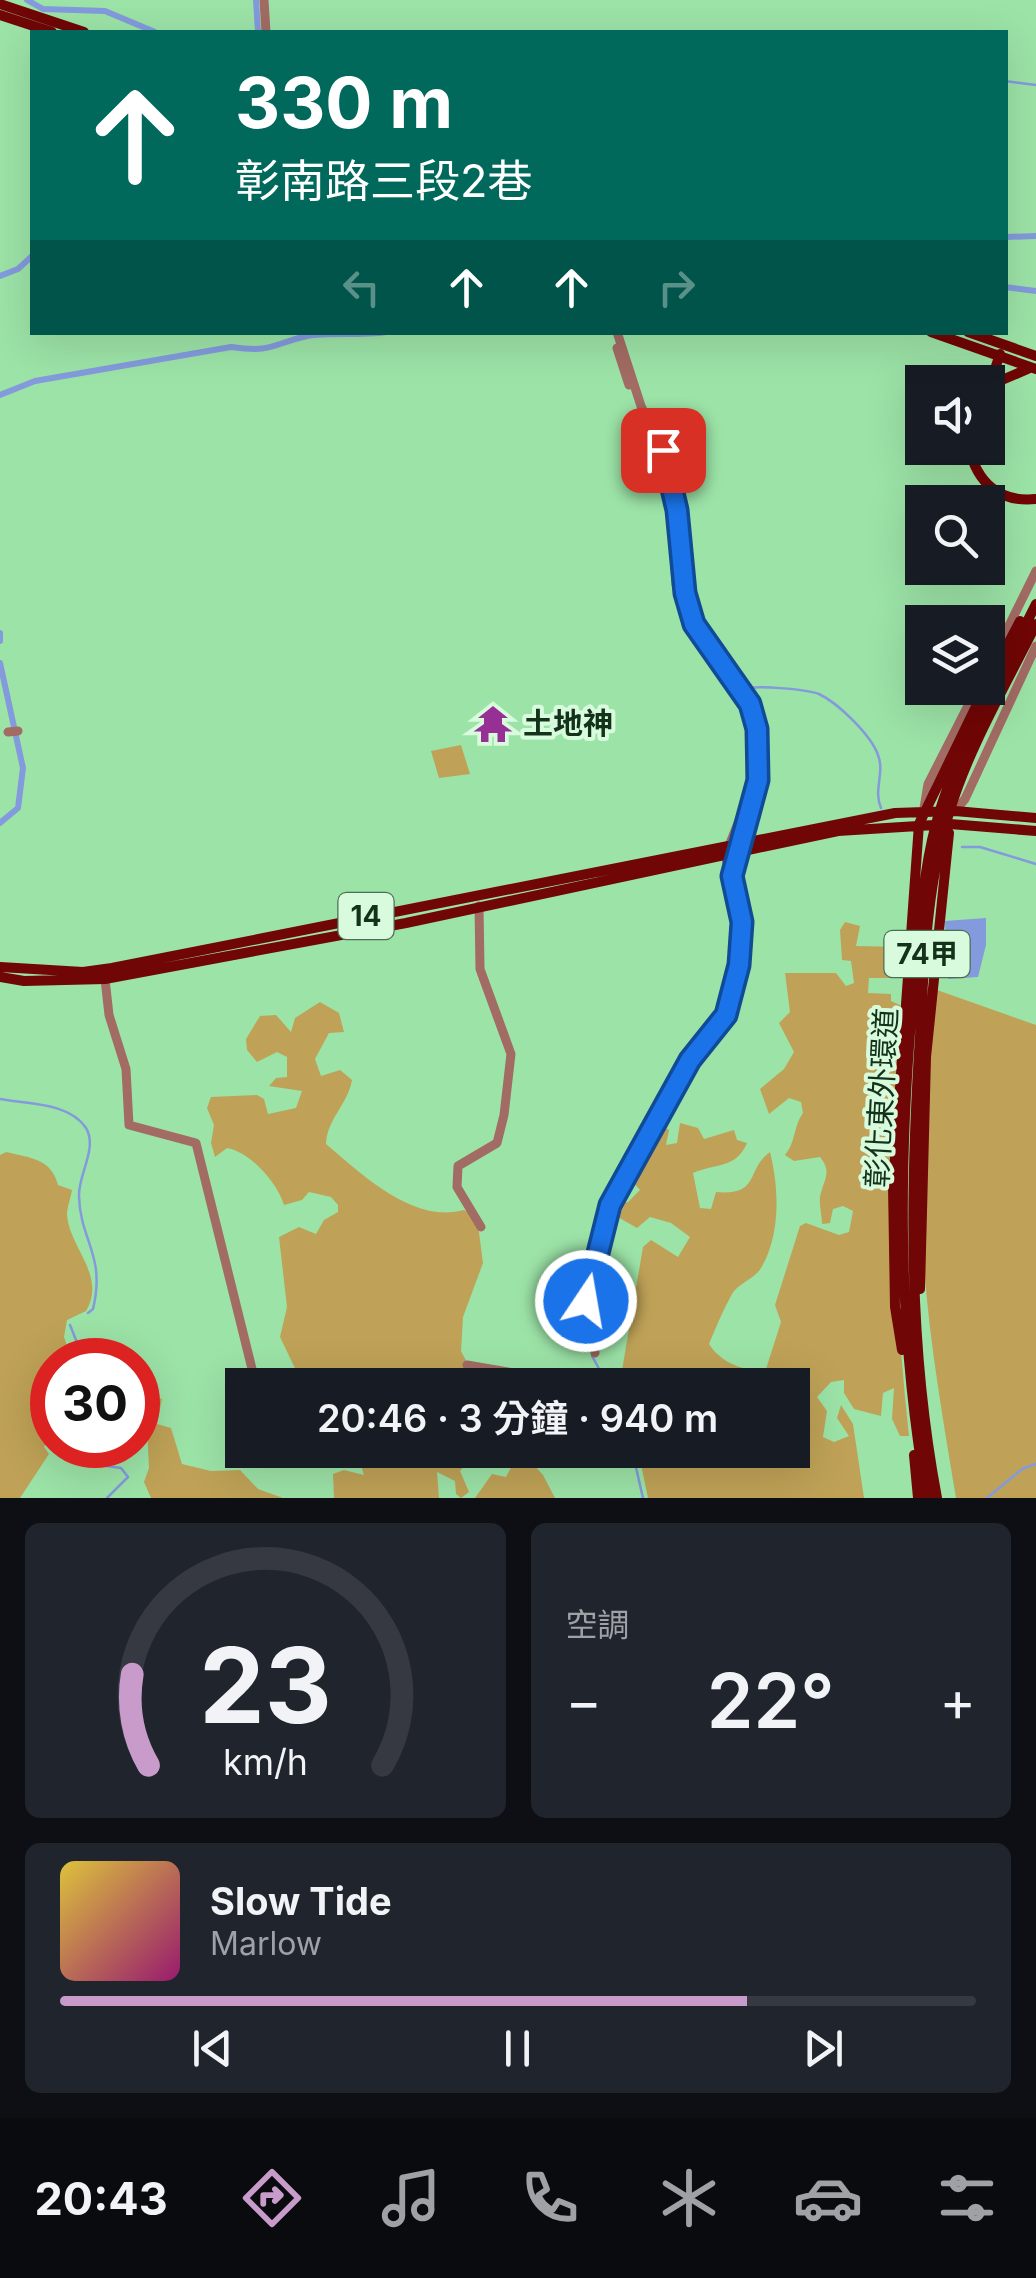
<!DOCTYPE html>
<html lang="zh-TW">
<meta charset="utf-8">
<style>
body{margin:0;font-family:Inter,"Noto Sans TC",sans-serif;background:#20242c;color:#f1f3f6;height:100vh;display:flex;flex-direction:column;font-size:38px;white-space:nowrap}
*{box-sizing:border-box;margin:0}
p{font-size:32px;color:#9ea1a6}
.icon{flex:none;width:55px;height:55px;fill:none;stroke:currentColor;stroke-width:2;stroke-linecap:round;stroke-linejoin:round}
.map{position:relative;height:1498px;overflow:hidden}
.drawer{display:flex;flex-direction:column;gap:25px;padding:25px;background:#0d0f14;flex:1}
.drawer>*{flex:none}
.top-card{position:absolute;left:30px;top:30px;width:978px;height:305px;border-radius:0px;box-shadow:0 10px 40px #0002;background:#00695c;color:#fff;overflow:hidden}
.controls{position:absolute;left:905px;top:365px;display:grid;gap:20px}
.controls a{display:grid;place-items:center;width:100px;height:100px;border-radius:0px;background:#171b24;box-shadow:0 10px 40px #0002;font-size:50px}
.speed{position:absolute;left:30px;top:1338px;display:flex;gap:20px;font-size:50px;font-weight:700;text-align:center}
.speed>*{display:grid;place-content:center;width:130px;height:130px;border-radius:50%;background:#171b24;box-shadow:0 10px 40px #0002;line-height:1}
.speed .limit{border:15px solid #d22;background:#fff;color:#111}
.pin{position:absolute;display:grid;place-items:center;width:85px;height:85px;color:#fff;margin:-42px;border-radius:20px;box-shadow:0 5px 15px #0006}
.me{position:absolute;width:110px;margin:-55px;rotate:12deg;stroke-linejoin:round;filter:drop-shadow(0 0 8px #0008)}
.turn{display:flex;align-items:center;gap:35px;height:210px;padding:0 40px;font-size:45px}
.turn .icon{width:130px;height:130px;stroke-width:2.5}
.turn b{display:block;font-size:70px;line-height:85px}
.lanes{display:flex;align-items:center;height:95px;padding:0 40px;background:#0003;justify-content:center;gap:50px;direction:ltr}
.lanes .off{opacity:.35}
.big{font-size:75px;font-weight:600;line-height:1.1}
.drawer .card{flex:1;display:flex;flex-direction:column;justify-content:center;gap:15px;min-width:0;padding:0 35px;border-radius:15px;background:#20242c}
.drawer .dial{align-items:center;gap:0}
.dial svg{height:260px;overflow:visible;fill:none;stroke:#363941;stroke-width:7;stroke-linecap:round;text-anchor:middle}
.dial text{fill:#f1f3f6;stroke:none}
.song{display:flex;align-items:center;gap:30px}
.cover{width:120px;height:120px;border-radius:15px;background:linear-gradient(135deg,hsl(50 70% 55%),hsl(320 70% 35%))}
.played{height:10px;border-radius:5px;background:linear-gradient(90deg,#c89bca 75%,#363941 75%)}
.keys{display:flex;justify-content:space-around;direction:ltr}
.heat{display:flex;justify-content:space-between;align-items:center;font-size:55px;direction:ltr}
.drawer .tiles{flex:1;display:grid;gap:25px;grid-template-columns:1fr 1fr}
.card:last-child{grid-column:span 2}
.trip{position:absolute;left:225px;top:1368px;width:585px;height:100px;border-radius:0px;background:#171b24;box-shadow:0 10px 40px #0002;font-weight:600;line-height:100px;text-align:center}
.tabs{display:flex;height:160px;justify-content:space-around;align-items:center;background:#090b0e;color:#9ea1a6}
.tabs .icon{width:70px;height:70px}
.tabs .selected{color:#c89bca}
.tabs b{font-size:45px;color:#f1f3f6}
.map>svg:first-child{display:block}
</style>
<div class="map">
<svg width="1036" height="1498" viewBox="0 0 1036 1498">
<rect width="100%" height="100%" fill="#9ce3a7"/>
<path fill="#bfa257" d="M461,745L470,774L439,778L431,751Z
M845,922L860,926L856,946L901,947L897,978H869L868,993L891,994V1001L900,1005C891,1148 893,1293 909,1436H900L892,1419L894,1388L883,1393L881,1416L854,1409L844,1393V1380L831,1382L817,1397L827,1411L823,1437L834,1442L849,1436L837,1418L841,1405L853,1424L864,1498H648L638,1450H792V1385H602L607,1379L620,1382L643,1247L651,1240L678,1257L690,1237L671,1223L650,1217L637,1228L616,1216L618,1203L628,1202L640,1190L631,1180L661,1125L669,1130L666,1145L677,1143L680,1123L698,1128L704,1139L734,1130L737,1140L747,1143C736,1169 716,1163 693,1173L700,1208L711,1209L716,1192C761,1196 745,1170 770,1152C779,1188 781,1234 761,1268C755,1279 738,1283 732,1294C723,1310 716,1327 709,1344C720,1362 745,1373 766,1369L781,1322L775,1305L800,1226L806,1223L839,1235L849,1232L853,1211L843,1206L833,1209L830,1223L822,1224C822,1216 819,1205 820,1197C823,1180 833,1173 820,1157L794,1161L785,1155C796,1142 793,1127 803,1113L801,1102L789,1098L769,1114L760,1089L784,1069L794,1052L779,1023L790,1012L785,973H836L846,986L854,983L851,961L842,960L840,930Z
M937,990L1036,1025V1498H956C941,1407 925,1318 922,1226C920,1146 929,1068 937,990Z
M320,1002L339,1013L344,1032L329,1033L315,1059L321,1076L340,1070L352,1080C348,1104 327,1119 326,1144C363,1175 413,1224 464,1210L477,1217L483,1263L463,1317L461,1351L473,1374V1385H303L280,1337L287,1307L279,1237L299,1227L316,1234L324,1220L338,1212V1205L331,1197L309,1192L302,1200L284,1205C277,1182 250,1152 227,1148L215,1157L211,1143L214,1125L207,1108L211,1097L257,1095L264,1099L268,1114L296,1108L302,1091L269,1086L276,1078L287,1077V1057L277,1052L257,1062L247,1050L246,1039L260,1016L276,1015L291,1032L295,1018Z
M6,1152C30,1158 51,1158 58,1185L72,1190C71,1197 67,1207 67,1215C69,1247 107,1276 86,1311L67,1320L64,1337L72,1360H52V1436L44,1447L49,1454L20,1498H0V1155Z
M155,1396L162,1399L157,1424L171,1428L182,1464L211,1471L240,1470L258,1489L283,1498H151L144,1482L149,1468L146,1407Z
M356,1450H469L474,1455L460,1471L469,1492L461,1498L456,1494L455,1481L437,1472L439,1498H334L333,1474L344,1470L364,1475Z
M520,1450L543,1475L555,1498H475L492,1474L506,1477Z"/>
<path fill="#839adc" d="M986,918V945L978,977L948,979L945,921Z"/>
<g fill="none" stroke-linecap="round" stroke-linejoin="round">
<path stroke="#839adc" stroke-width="2.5" d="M1005,81L1036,85
M742,689C756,685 805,689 819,694C838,703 871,735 878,755C885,773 873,790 881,808
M962,847H980L1036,864
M727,995L735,922L727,875
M696,1045L722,1012
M0,1099C26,1104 69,1102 86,1128C98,1148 78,1175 79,1196C80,1241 106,1255 93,1309L88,1313
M586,1284L596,1243
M70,1325L84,1360
M592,1356L608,1385
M90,1445L93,1464L121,1468L128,1477L107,1498
M632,1450L643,1498
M987,1498L1022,1469L1036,1464"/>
<path stroke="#839adc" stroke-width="6" d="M27,0L43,9L105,11L155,32
M256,0L258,32
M1005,237L1036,236
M0,276L18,269L32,256
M1005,287L1036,291
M435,332H516
M0,395L35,381L231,347C274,353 271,344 307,336C327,332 362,336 386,332
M0,633V641
M0,663L23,768L18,808L0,823"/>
<path stroke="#a26b63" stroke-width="9" d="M264,0L266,32
M617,332L641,406L663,450L677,509L685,593L695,625
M617,348L629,385
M988,668L1036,571
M8,732L18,731
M924,808L928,784L977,688
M955,811L965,799L1036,646
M733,873L759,780L757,737
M479,906L480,969L511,1054L504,1115L497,1143L458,1166L457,1187L481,1227
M105,979L109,1015L126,1069L129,1125L196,1143L256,1385
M595,1353L586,1301L610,1205L689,1059L726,1015L739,965L741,905L725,856L750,793L751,729L739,694L685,617L676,584L670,489
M467,1365L514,1373L530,1385"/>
<path stroke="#700605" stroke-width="10" d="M0,4L84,32
M0,15L52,32
M931,332L1036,369
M968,332L1036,356
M988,390L1000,354
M988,394L1002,380L1030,368
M969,448C977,482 999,503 1036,499
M988,682L1020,621
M0,967L83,972L112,968L895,813L955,811L1036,818
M0,977L24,981L105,979L406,923L838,831L950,824L1036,831
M920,1289L926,1057L949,833
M902,1350L895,1307L893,1185L919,824L985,688
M914,1455L918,1498
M927,1498C896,1324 898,1151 915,975C921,920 923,864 940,810C962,739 1003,671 1036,604
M937,1498C908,1344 910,1192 920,1036C924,961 927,881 950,810C970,745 1006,685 1036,624"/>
</g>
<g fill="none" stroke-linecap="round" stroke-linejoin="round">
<g stroke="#114b97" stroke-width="25">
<path id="route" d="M586,1301L610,1205L690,1060L726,1015L739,965L742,922L732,876L758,780L757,729L750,704L694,624L685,593L677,510L663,450"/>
</g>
<use href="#route" stroke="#1a73e8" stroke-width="18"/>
</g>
<defs>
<g id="temple-bare" transform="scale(3)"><path d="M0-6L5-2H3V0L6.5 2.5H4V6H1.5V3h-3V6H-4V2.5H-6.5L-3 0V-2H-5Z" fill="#963094" stroke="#d7fbdc" stroke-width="2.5" paint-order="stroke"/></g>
</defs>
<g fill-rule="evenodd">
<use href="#temple-bare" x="493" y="724"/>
</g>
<g text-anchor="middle" stroke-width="8" stroke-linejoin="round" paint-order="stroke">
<g fill="#d7fbdc" stroke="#4e6e54" stroke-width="2.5">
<rect x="338.5" y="893" width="55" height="46" rx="8"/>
<rect x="884.5" y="931" width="85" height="46" rx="8"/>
</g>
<g font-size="28" font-weight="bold" fill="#14311a">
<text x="366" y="926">14</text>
<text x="927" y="964">74甲</text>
</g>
<g font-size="30" font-weight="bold" fill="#14311a" stroke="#d7fbdc" text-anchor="start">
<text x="523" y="734">土地神</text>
</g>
<g font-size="30" fill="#14311a" stroke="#d7fbdc">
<text transform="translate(882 1098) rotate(-87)" y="10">彰化東外環道</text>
</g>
</g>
</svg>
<div class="controls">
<a><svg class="icon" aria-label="sound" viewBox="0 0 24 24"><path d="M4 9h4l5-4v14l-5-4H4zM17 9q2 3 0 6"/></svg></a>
<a><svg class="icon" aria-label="search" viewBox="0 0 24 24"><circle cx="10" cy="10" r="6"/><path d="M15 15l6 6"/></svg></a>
<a><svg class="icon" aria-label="layers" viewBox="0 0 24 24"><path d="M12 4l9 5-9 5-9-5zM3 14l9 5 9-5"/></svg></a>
</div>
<div class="speed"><div class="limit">30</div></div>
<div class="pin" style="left:663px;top:450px;background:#d93025"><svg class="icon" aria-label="arrive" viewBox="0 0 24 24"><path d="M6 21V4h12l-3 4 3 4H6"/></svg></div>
<svg class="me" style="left:586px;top:1301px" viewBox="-20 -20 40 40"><circle r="17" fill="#1a73e8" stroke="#fff" stroke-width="3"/><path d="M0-11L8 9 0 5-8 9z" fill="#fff"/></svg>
<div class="trip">20:46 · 3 分鐘 · 940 m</div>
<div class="top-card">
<div class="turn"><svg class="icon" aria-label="ahead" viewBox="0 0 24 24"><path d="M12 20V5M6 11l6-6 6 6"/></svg><div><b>330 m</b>彰南路三段2巷</div></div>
<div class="lanes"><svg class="icon off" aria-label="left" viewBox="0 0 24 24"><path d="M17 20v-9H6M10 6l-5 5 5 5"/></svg><svg class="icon" aria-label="ahead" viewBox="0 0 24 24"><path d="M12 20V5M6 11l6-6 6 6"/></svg><svg class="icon" aria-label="ahead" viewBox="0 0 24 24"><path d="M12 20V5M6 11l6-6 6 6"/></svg><svg class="icon off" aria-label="right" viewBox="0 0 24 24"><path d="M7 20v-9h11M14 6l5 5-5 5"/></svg></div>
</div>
</div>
<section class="drawer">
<div class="tiles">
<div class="card dial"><svg viewBox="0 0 100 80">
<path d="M14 69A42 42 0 1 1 86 69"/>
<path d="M14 69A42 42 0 0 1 9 41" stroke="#c89bca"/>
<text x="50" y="56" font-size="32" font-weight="700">23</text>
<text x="50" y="72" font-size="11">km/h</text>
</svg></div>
<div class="card"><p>空調</p>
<div class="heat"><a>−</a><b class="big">22°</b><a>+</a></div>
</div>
<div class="card">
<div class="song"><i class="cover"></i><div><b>Slow Tide</b><p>Marlow</p></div></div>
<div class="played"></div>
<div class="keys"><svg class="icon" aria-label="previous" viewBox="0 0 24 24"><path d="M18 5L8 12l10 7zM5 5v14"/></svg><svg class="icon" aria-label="pause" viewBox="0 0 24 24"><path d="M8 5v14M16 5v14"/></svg><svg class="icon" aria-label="next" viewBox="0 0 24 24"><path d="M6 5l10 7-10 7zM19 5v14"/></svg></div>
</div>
</div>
</section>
<nav class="tabs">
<b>20:43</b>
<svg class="icon selected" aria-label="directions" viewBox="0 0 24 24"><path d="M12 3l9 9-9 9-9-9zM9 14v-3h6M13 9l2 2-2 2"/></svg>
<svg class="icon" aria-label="music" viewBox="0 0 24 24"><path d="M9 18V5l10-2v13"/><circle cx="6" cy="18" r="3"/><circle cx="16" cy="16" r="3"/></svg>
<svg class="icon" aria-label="phone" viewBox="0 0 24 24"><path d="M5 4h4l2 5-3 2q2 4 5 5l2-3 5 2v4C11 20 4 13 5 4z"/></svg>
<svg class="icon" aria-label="climate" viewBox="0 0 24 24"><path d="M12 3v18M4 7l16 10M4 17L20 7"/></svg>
<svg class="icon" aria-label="car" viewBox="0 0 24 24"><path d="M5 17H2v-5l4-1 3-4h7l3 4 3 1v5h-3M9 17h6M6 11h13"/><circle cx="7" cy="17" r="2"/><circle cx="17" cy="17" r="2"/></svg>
<svg class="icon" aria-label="filters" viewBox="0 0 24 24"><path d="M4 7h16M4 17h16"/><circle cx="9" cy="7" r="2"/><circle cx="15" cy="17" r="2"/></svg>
</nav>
